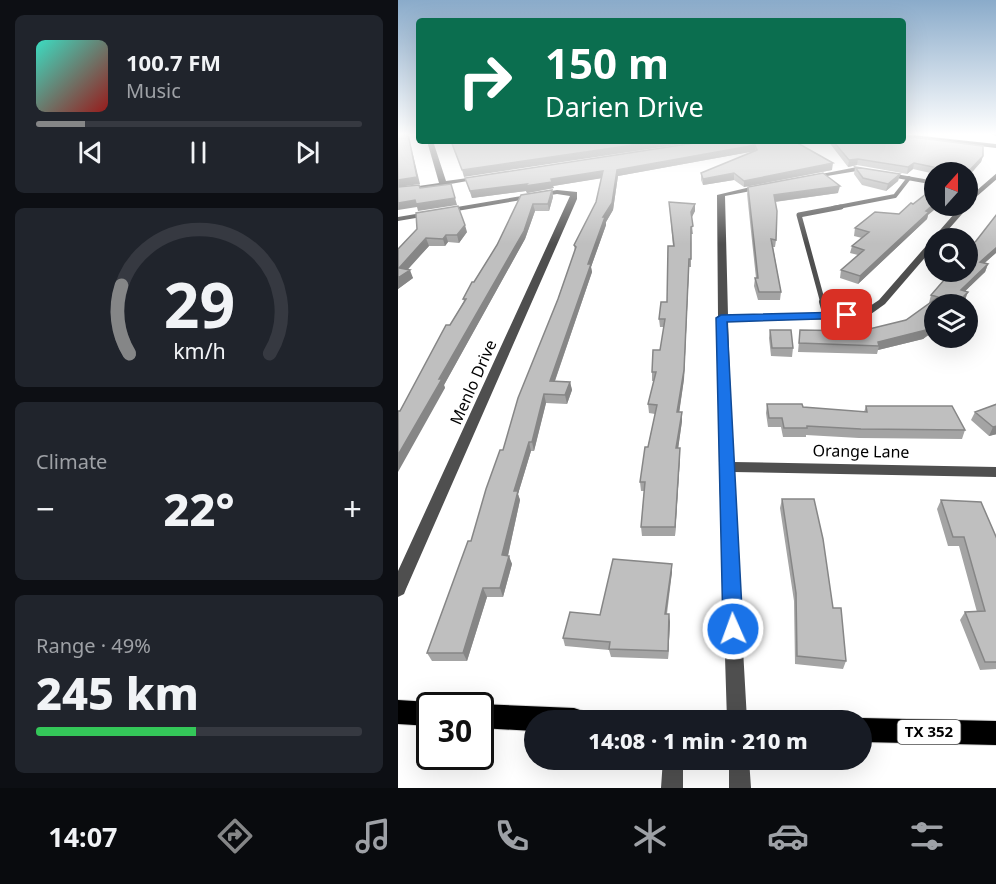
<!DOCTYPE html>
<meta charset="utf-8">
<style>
body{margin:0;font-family:"Noto Sans",sans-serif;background:#20242c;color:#f1f3f6;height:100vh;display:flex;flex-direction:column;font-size:22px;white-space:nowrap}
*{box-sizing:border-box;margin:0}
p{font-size:20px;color:#9ea1a6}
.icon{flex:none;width:33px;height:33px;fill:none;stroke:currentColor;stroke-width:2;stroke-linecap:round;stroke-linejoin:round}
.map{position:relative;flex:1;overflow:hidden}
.panel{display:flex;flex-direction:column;gap:15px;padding:15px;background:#0d0f14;width:398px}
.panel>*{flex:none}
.top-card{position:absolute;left:18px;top:18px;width:490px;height:126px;border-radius:6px;box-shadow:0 6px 24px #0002;background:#0b6e4f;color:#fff;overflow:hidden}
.needle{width:39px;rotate:21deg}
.buttons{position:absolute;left:526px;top:162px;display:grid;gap:12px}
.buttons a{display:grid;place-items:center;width:54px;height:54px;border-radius:50%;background:#171b24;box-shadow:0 6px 24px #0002;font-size:30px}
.speed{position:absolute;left:18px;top:692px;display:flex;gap:12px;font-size:30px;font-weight:700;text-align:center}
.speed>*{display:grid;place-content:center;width:78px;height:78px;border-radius:50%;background:#171b24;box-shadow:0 6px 24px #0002;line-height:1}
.speed .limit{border:3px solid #111;border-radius:9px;background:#fff;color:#111}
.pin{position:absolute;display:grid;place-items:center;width:51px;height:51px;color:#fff;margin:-26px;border-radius:12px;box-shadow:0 3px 9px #0006}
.me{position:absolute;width:66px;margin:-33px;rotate:358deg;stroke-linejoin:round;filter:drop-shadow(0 0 4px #0008)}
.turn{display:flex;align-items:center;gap:21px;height:126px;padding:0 30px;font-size:27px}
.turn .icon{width:78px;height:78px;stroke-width:2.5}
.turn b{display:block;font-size:42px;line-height:51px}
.big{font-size:45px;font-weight:800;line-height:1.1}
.panel .card{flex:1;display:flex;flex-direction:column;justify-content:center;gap:9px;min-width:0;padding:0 21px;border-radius:9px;background:#20242c}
.panel .dial{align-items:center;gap:0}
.dial svg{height:156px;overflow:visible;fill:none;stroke:#363941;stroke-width:7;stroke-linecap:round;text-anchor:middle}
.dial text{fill:#f1f3f6;stroke:none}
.song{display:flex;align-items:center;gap:18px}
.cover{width:72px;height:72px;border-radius:9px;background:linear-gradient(135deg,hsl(170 70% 55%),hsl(0 70% 35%))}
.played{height:6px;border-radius:3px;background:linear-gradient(90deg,#858687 15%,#363941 15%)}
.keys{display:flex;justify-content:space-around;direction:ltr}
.heat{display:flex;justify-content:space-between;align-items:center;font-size:33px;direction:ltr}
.charge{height:9px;border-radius:4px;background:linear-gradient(90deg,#34c759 49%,#363941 0)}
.trip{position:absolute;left:126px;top:710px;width:348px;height:60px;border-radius:30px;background:#171b24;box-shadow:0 6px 24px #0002;font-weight:800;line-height:60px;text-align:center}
.tab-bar{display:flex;height:96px;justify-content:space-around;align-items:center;background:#090b0e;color:#9ea1a6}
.tab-bar .icon{width:42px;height:42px}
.tab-bar .selected{color:#858687}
.tab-bar b{font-size:27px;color:#f1f3f6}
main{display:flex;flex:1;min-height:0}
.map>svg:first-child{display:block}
</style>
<main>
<section class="panel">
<div class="card">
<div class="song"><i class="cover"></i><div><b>100.7 FM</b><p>Music</p></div></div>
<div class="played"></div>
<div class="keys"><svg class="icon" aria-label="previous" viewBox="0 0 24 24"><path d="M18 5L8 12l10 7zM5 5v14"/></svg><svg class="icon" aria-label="pause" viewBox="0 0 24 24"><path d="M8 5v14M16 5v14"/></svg><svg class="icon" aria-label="next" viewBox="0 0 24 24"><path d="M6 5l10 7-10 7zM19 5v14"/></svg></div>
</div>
<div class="card dial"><svg viewBox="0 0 100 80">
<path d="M14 69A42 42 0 1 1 86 69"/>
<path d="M14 69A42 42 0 0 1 10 34" stroke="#858687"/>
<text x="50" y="56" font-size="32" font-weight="700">29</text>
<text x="50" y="72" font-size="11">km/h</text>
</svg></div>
<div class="card"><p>Climate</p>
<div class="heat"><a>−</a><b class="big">22°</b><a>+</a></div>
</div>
<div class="card"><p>Range · 49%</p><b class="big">245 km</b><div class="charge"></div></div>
</section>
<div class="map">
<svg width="599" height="788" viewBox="0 0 599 788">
<rect width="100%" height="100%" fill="#fff"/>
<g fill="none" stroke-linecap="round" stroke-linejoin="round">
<g stroke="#dbdbdb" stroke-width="2">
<path id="primary" d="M0,700L32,702L40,705H32V726L0,724Z
M82,704L176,708L185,711L188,720H136V731L82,728V705H79Z
M464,718L599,721V745L464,742V720H458Z"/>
</g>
<path stroke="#4f4f4f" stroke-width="4" d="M435,208L497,196L511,178"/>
<path stroke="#4f4f4f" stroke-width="5" d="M425,303L401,215L443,207"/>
<path stroke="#4f4f4f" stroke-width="6" d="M424,302L428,316"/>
<path fill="#4f4f4f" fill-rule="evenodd" d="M506,134L599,144V148L508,137Z
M29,141H35L48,181L84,176L87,178L0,193V189L41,183Z
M459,167L537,181V185L459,171L411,179L408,177Z
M599,173V179L570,204V198Z
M365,184L369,186L368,188L327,196L330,315L449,313L466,310L481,300L563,206H571L543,238H537V246L487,304L473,314L449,319L330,321L335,462L599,467V477L335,472L349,720H329L321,467L320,320L318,318L320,316L319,195Z
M159,190L179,192V199L8,589L6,594L0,597V571L172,196L159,194L0,221V217Z
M265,759H285V788H263Z
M331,759H351L353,788H331Z"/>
<path fill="#1c1c1c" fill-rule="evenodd" d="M594,134H599V136L595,135Z"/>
<use href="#primary" fill="#000" fill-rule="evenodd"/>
</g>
<path fill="#a4a4a4" d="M396,141L434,170L346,187L336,180L305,185L303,180V173L357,151L220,176L215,210L208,222V225L193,267L194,272L157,381L172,382L174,390L169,404L148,403L136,451H133L120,494L122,500L110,556L114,564L105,597H89L69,661H34L29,653L73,541L105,450L177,251L176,245L198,202L203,178L155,186L156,188L129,193L128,191L74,198L67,178Z
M430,141H506L585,156L583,162L570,172H537V174L515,169L509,174L459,165L450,167Z
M457,167L502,174L500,181L488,191L464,185L456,174Z
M350,187L440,193L377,202L378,240L377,247H375L383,292L382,300H360L356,286L357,278H358L349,194Z
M154,190L155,197L151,211H137L127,239L46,385L47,388L2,411L66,301L65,299L99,245L123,195Z
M271,202L297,204V211L293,218L295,234H293V267H291L286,379L281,412L284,421L280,448L282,457L277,536H244L243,527L246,491H243L242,482L257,414L251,413L250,404L256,381H254V372L262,350L266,327H262L261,319L269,302L275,246Z
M501,214L530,215L529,219L460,284L442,278L443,270L460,255L452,253L454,246L464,238L456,236L457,228Z
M599,214V252L586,263L590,264L587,272L567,291V300L537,304V330L525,339L480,350L479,354L400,352L402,330L463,331L508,320L532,303H531L533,295L578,241Z
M19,229L69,232L61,243L50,242L47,246H31L9,269L15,278L0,289V249Z
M372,330L395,348L394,357L373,356L371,338Z
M369,404L466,412L468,406L567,430L564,439L461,438L408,435V437H385L383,427H370L368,413Z
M599,404V434L591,436L573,420L577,412Z
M384,499L435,608L448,661L445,669L397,664L396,601L382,508Z
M543,500L599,539V669L582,670L562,620L567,612H579L561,546H550L539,509Z
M274,564V572L269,614L272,622L270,659L213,657L211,650L167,646L165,638L202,615Z"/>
<path fill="#868686" d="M10,134L22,184L0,187V180Z
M263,141H304L66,177L64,170Z
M357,145V151L220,176L215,210L208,222V225L193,267L194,272L154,389L152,381L205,217L219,170Z
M585,156L583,162L570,177V172Z
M460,159L459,165L450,167L451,160Z
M435,163L434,170L346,187V181Z
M516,163L515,169L509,174L510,167Z
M205,171V178L155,186L156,188L129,193L128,191L74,198L72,191Z
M336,173V180L305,185V179Z
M502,174L500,181L488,191L490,184Z
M442,186L440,193L375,202L376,195Z
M154,190L155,197L151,211L150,204Z
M57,198L59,205L20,211L19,207L0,210V203L17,200Z
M537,203V206H541L530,215L529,219L460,284L462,276L528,211Z
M135,204L137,211L127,239L46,385L47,388L0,472V455Z
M297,204V211L293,219V212Z
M67,225L69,232L61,243L59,235Z
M48,235L50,242L47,246L45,239Z
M28,238L31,246L4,276L1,268Z
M599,247V252L579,270L582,262Z
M590,264L587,272L560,298L563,290Z
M291,267L286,379L280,421L279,412Z
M12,270L15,278L0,289V278Z
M570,292L567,300L563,304H558Z
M537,323V330L525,339L480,350L481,346L480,342Z
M172,382L174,390L169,404L167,395Z
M146,394L148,403L136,451L134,442Z
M284,412V421L279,457L278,448Z
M599,426V434L591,436L595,427Z
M131,442L133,451L120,494L122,500L108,564L104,555L116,491Z
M282,448V457L277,536V527Z
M111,556L114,564L105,597L102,588Z
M274,564V572L267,622V614Z
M85,588L89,597L69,661L65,653Z
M271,614L272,622L270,659V651Z"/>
<path fill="#bfbfbf" stroke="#868686" stroke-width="1.5" d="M0,134H10L19,177L0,180Z
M506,136L585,146V156L570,172H559L516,163L510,167L460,159L451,160L435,141H506Z
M53,141H263L64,170Z
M309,141H396L435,163L346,181L336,173L305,179L303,173L359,150L357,145L219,170L214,203L205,217H207L190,264H193L152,381L172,382L167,395L146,394L134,442H131L116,491H120L104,555L111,556L102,588H85L65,653H29L70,541H73L88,489L102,450H105L120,398L160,299L178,247L176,245L198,202L205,171L153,179L154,182L127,186L129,184L72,191L67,178Z
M457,167L502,174L490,184L465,178Z
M425,173L442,186L376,195L379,211L378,240L373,239L383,292H361L357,278H360L350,187Z
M53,184L57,198L18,204L17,200L0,203V187L21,185L22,188Z
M537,187V203L528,211L531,212L462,276L443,270L466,250L454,246L471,232L457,228L477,212L501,214L513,203L515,204Z
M154,190L150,204H135L126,231L41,379H44L0,455V411H2L48,325H52L68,299H65L74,282H76L99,245L123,195Z
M271,202L297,204L293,212L295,226L293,227V259H291L286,370L279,412H284L278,448H282L277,527H243L247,482H242L247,447H250L259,405L250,404L258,372H254L255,350H262L267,319H261L263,302H269L270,246H276Z
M60,206L67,225L59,235H48L45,239L28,238L1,268L12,270L0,278V249L19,229L18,213Z
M599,214V247L582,262L590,264L563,290L570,292L558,304H537V323L528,330L480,342L481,346L401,343L402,330L463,331L508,320L540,297L533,295L553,272H570V248L578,241Z
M372,330H393L395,348H374Z
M369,404H404L405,407L469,412L468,406H554L567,430L463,429L409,426V428H386L384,418H371Z
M599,404V426L595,427L577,412Z
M384,499H416L425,539L435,608H443L448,661L399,656L398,593Z
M543,500L583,502L599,539V662H587L567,612L587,611L566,537H555Z
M215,559L274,564L267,614H271L270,651L211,649L212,642L165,638L172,612L202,615Z"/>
<linearGradient id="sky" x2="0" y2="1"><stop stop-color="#8aabca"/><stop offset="0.55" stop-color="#fff"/><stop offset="1" stop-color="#fff" stop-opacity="0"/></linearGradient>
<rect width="599" height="244" fill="url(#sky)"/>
<path fill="#1a73e8" stroke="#114b97" stroke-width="1.5" d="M449,312L453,313V318L329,322L345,629L342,636L335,639L328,636L325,629L318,318L323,315Z"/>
<g text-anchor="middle" stroke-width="6" stroke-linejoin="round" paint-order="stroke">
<rect fill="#fff" stroke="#4c4c4c" stroke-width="1.5" x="499.5" y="720" width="63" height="24" rx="4.5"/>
<g font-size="15" font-weight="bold" fill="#000">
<text x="531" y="737">TX 352</text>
</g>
<g font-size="16" fill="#000" stroke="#fff">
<text transform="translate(75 382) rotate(-66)" y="6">Menlo Drive</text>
<text transform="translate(463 451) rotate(1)" y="6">Orange Lane</text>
</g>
</g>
</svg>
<div class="buttons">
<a><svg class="needle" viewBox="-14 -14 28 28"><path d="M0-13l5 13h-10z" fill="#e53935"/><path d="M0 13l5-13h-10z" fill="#9ea1a6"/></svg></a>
<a><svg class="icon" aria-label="search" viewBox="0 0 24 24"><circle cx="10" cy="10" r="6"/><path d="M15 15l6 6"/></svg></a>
<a><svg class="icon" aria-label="layers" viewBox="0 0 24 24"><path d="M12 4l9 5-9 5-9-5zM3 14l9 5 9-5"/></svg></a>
</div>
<div class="speed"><div class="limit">30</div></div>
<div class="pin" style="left:449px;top:315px;background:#d93025"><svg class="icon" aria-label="arrive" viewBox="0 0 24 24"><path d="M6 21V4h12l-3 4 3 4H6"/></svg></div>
<svg class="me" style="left:335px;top:629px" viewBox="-20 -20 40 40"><circle r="17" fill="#1a73e8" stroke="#fff" stroke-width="3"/><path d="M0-11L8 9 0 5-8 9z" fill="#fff"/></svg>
<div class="trip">14:08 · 1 min · 210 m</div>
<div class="top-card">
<div class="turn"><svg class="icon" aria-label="right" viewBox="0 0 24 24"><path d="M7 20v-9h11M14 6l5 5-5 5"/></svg><div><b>150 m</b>Darien Drive</div></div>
</div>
</div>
</main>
<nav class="tab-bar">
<b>14:07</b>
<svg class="icon selected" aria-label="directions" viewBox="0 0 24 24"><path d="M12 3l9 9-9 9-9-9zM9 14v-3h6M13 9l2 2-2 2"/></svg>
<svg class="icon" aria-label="music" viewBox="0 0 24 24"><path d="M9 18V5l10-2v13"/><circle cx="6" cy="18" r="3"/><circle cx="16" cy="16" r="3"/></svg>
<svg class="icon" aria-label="phone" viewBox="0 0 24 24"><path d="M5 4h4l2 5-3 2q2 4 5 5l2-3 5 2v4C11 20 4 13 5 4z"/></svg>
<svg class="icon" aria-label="climate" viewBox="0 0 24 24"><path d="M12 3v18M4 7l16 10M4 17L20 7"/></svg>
<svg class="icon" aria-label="car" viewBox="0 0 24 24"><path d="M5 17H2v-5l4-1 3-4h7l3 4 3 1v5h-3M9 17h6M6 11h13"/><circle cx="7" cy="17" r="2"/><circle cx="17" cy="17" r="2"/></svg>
<svg class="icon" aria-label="filters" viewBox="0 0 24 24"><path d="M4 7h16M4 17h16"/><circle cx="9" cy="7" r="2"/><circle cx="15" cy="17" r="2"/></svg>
</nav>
